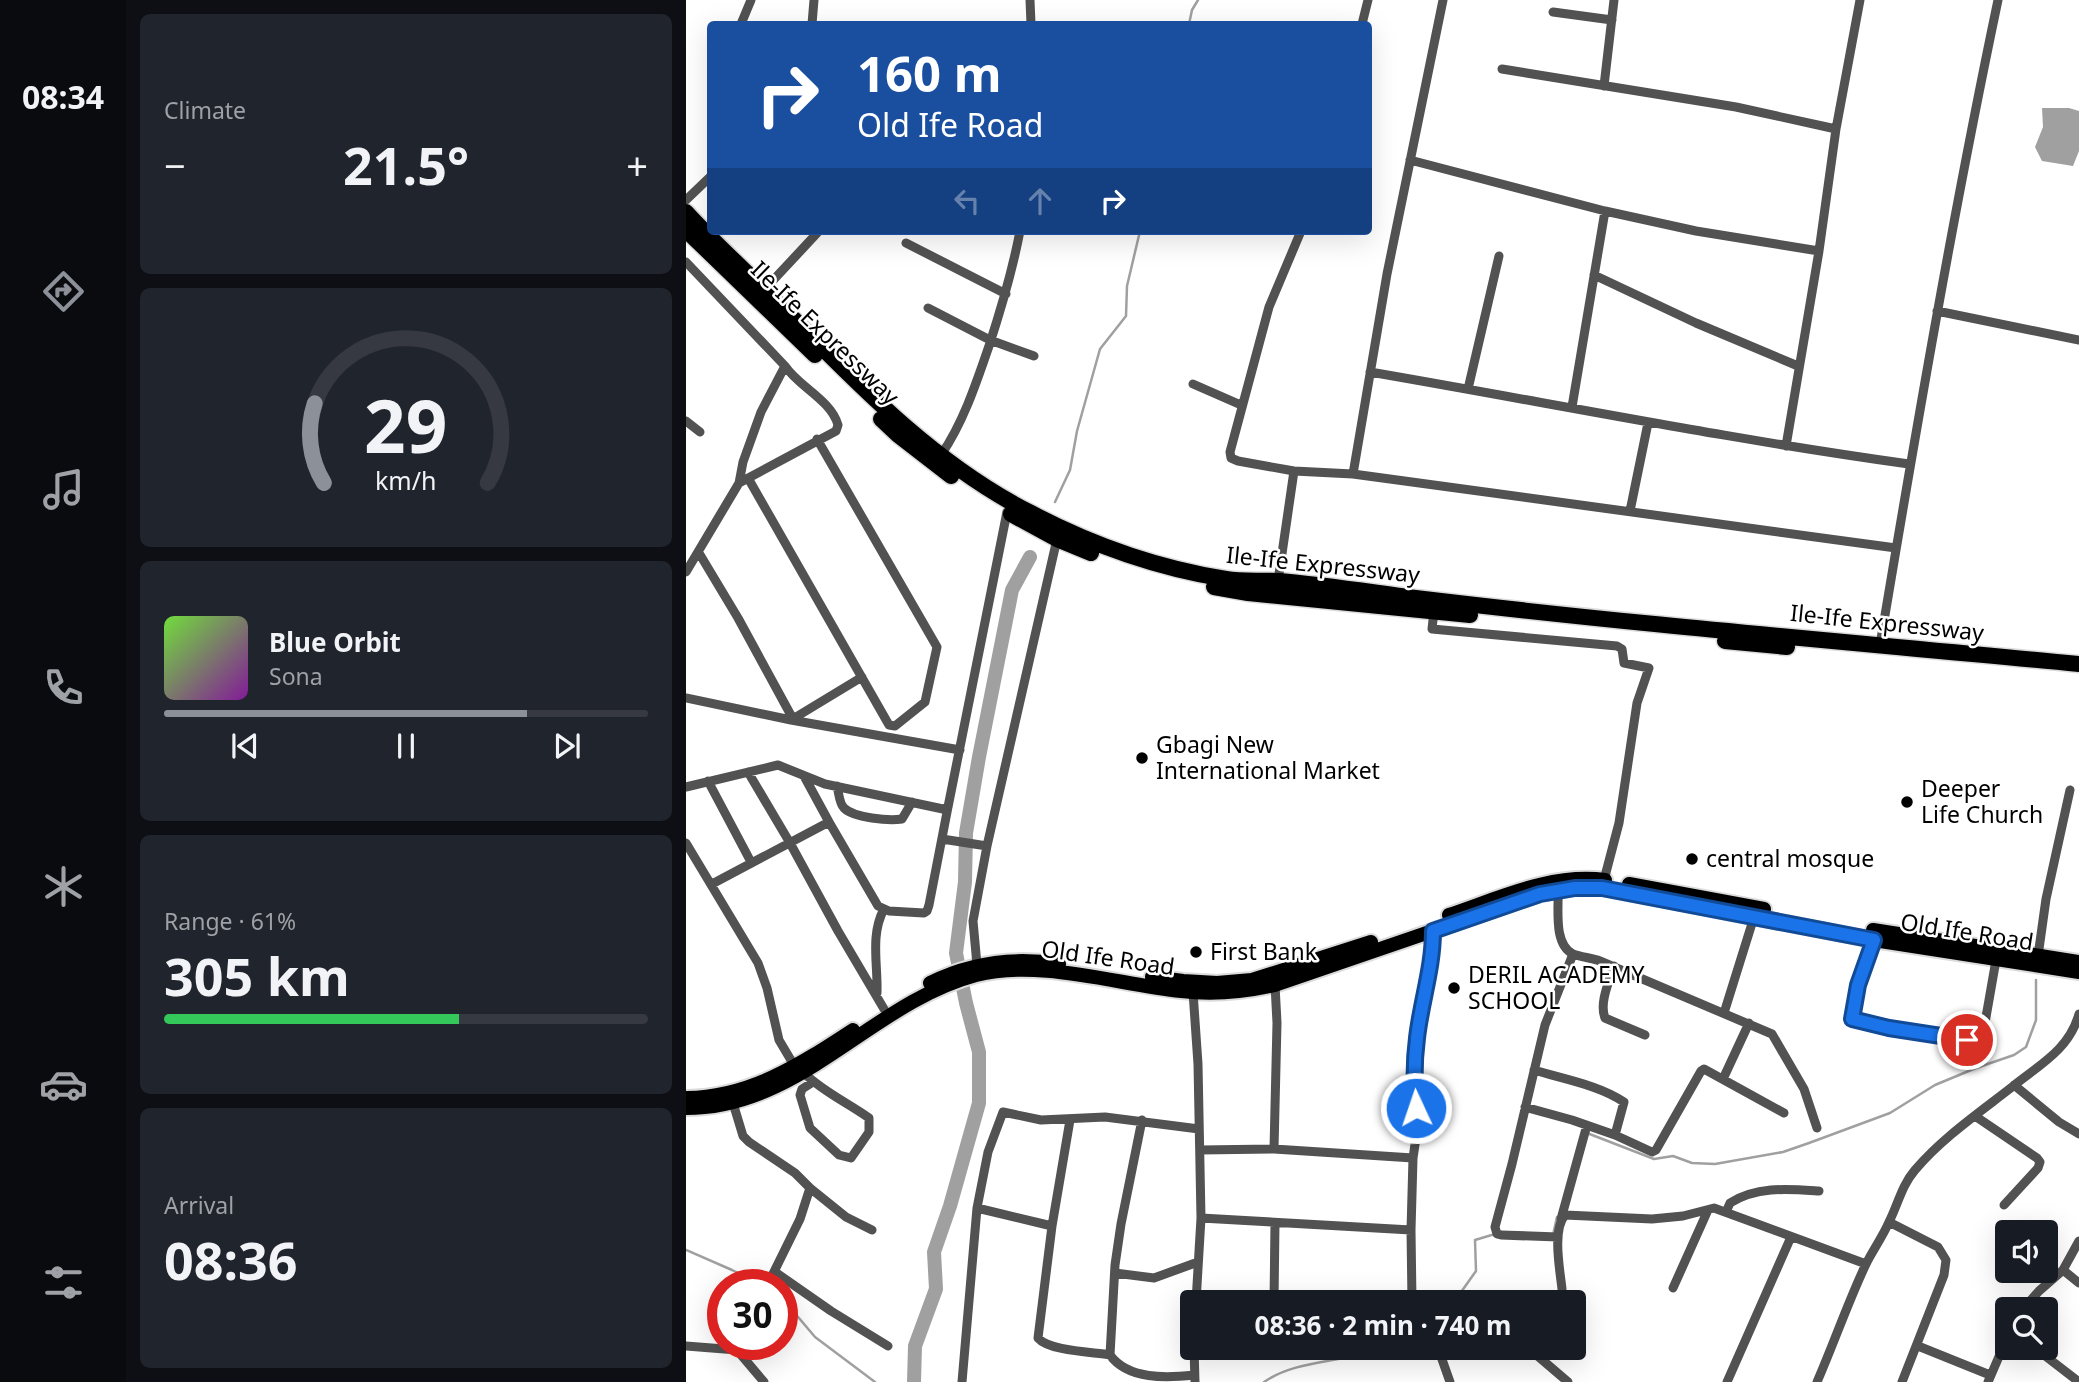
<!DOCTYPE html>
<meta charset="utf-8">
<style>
body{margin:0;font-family:"Noto Sans",sans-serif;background:#20242c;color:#f1f3f6;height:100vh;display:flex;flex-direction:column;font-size:26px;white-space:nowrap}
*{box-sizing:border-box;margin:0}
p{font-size:23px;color:#9ea1a6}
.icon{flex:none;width:38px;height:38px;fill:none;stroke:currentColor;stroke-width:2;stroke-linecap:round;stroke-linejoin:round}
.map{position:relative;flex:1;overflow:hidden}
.sheet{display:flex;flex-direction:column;gap:14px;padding:14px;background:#0d0f14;width:560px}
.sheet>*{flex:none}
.hud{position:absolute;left:21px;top:21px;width:665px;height:214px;border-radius:7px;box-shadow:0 7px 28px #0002;background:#1a4fa0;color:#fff;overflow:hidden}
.fabs{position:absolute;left:1309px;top:1220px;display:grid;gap:14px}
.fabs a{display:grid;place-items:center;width:63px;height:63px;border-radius:7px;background:#171b24;box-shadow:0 7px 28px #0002;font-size:35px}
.speed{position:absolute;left:21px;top:1269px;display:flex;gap:14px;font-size:35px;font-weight:700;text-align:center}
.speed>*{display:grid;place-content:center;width:91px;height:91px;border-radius:50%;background:#171b24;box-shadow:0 7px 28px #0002;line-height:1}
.speed .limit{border:10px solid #d22;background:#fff;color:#111}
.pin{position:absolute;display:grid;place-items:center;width:60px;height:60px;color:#fff;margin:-30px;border:4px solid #fff;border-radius:50%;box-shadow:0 2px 7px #0007}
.me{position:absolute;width:77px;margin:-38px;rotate:357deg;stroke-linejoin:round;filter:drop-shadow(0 0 5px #0008)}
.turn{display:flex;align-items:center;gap:24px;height:147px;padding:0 35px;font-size:32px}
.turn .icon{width:91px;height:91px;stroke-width:2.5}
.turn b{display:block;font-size:49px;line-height:60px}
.lanes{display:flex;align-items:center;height:66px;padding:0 35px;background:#0003;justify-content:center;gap:35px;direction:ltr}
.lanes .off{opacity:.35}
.big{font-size:52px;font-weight:700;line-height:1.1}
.sheet .card{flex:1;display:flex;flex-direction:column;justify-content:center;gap:10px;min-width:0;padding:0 24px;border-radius:10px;background:#20242c}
.sheet .dial{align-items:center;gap:0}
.dial svg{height:182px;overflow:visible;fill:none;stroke:#363941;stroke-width:7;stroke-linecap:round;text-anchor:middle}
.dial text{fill:#f1f3f6;stroke:none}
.song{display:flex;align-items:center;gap:21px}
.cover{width:84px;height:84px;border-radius:10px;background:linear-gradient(135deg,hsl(100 70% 55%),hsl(290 70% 35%))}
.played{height:7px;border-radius:4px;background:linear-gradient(90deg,#8c9099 75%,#363941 75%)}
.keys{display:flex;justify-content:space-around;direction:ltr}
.heat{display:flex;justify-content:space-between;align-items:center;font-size:38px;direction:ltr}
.charge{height:10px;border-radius:5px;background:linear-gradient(90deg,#34c759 61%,#363941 0)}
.trip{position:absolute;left:494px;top:1290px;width:406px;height:70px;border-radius:7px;background:#171b24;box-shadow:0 7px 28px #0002;font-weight:700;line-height:70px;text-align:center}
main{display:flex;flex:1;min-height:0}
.tab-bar{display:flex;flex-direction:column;width:126px;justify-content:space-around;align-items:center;background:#090b0e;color:#9ea1a6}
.tab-bar .icon{width:49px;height:49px}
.tab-bar .on{color:#8c9099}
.tab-bar b{font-size:32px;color:#f1f3f6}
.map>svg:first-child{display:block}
</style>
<main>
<nav class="tab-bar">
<b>08:34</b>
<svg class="icon on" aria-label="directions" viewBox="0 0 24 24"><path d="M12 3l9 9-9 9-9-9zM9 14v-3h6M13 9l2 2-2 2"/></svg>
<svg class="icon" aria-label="music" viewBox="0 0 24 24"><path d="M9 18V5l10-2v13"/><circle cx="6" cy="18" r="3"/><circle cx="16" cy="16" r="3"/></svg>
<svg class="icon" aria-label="phone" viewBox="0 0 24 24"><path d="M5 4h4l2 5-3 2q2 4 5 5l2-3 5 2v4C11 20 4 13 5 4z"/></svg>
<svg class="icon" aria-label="climate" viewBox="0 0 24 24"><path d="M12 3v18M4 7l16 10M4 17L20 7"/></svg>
<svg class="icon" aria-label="car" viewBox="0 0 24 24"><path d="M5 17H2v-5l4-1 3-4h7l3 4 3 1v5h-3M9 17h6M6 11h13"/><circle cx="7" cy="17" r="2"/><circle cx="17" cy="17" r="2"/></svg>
<svg class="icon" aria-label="filters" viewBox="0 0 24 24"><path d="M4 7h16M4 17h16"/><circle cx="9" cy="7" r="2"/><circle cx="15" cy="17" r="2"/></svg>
</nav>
<section class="sheet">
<div class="card"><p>Climate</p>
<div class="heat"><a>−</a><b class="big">21.5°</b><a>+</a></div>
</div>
<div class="card dial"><svg viewBox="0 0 100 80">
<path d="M14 69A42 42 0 1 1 86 69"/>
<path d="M14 69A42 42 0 0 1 10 34" stroke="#8c9099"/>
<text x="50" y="56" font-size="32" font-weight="700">29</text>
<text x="50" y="72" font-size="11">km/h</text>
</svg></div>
<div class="card">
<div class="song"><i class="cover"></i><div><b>Blue Orbit</b><p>Sona</p></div></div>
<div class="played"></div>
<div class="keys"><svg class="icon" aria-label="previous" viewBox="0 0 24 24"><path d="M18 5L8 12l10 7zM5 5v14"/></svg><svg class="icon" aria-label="pause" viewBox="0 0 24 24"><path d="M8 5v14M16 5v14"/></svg><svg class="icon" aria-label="next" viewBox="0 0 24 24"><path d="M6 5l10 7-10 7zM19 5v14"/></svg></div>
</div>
<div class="card"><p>Range · 61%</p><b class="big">305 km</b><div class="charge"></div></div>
<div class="card"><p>Arrival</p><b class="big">08:36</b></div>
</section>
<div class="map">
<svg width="1393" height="1382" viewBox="0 0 1393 1382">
<rect width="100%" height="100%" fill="#fff"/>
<path fill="#a0a0a0" d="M1356,108H1383L1393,111V151L1387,166L1356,161L1349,147L1357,127Z"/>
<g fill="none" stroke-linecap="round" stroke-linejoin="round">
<path stroke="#a0a0a0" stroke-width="2.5" d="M503,24L506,10L512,0
M369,502L384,470L391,431L414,349L440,316L441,286L454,231
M901,1133L968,1159L987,1156L1006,1163L1029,1164L1097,1152L1123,1143L1204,1113L1249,1085L1290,1068L1328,1055L1340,1047L1350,1020V980
M867,1235L871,1217
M0,1250L46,1270L74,1284
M96,1298L129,1337L189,1382
M768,1302L790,1271L789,1240L809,1234
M578,1382C611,1359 658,1363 694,1348"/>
<path stroke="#a0a0a0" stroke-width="14" d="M228,1382L229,1346L250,1289L248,1252L264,1206L293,1103V1052L280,1003L270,953L279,882L280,833L293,757L326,590L344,557"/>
<g stroke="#dbdbdb" stroke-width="18">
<path id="primary" d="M943,884L1078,909
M763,915C814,898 865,873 919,880
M1187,930L1393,962
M466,977L497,981L531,983L566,980L685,942
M244,983C286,962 328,957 373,964
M1,1098C65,1097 115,1064 167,1030
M0,1108C115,1108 185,1003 290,975C353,959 430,984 495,991C527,995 558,992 589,985L854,894L889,888H917L1188,940L1393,972"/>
</g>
<g stroke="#dbdbdb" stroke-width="19">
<path id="highway" d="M0,212C29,244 62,273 93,304C169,381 246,463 345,513C406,545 471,568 540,579C557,582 575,580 593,581C641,585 690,593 738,599C955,625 1175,643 1393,664
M0,230L129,355
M195,419L212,435L265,476
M325,514L371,539L405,553
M528,587L562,593L784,615
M1039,641L1101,647"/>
</g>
<path stroke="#525252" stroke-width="9" d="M344,0L345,24
M867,12L926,20
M55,24L65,0
M126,24L128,0
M676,24L682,0
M816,69L1050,107L1150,129
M918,86L928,0
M724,160L919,211L1010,231L1133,251
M0,200L24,177
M615,231L583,307L544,452L545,458L552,461L608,471L667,474L1210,548
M220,243L320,294
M0,262L99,366C113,387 145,400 152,425L150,431L53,483L0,572
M908,275L1010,323L1112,366
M79,289L133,231
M242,308L304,340L348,356
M1251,311L1393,340
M684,372C864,403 1042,439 1223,464
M507,384L555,405
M782,389L813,256
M886,407L919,211
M0,421L14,432
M1100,446L1133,251L1150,129L1174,0
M255,455C277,423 290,384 303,346C316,306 326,273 334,231
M667,474L701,274L757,0
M62,478L203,725L209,726L239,702L251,647L131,439
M53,483L57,462L75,412L99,366
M944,511L962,423
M13,553L52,618L107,719
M592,581L608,471
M748,611L746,629L931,646L936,649L938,663L963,668L951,703L933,823L918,880
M1194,645C1230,430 1267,214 1312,0
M0,698L105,720L274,750
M105,720L176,677
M62,772L104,843L152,931L198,1009
M22,781L65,862
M151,786C153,793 153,803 158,808C168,818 203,821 216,819L226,802
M0,787L92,765L139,784L257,809L262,807L321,512
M143,822L192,906L203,911L238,913L241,911L243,905L262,807
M256,839L301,846
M0,843L72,963L81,988L93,1040L109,1067
M26,884L143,822L118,776
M872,890C873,908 867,944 887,954C895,957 906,958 914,961L1086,1034L1118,1089L1131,1128
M1188,940L1172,985L1166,1019L1203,1029L1290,1042L1296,1040L1310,960
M1352,956L1360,899L1384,790
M291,965L287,921L301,846L371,539
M928,966C923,982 913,1003 919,1018L959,1035
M507,992L512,1064L515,1218L510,1302
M191,993C192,964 184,935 198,909
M1038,1013L1068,917
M848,1070C877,1079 913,1085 938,1102L929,1135L966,1152L970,1150L1015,1071L1018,1069L1098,1113
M118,1073C136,1091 162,1103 183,1118V1132L165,1158L153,1155L124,1128L114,1095L116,1089L127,1082
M1037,1079L1063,1023
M1328,1085L1373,1122L1393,1134
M47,1103L57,1136L63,1142L109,1173L124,1188L114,1219L82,1284
M839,1107L886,1120L929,1135
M1289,1116L1351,1158L1354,1162L1352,1168L1318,1205
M384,1120L366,1226L352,1338C363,1351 406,1352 424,1355C442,1380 481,1378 508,1375
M588,1149L591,1023L589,985
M514,1150L588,1149L727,1158
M124,1188L160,1217L186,1230
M291,1208L366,1226
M1040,1212L1044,1203C1071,1186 1102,1189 1133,1191
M515,1218L725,1230
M875,1219L901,1125
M1203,1222L1252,1247L1260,1260L1258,1275L1216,1382
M872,1237L815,1235L811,1234L809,1227L826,1164L859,1025L887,954
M1377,1270L1393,1283
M89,1272L145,1311L202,1346
M429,1273L468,1278L512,1262
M987,1288L1022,1210
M876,1289C874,1270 866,1230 879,1215L966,1219L997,1216L1028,1208L1180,1264
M588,1302L589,1223
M726,1302L725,1230L727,1158L732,1124L729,1071L731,1038L741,994L747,931
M1337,1309L1353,1291L1377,1270L1393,1241
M54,1344L51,1350L78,1382
M0,1346L51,1350
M1232,1346L1304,1375
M508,1348L509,1382
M752,1348L764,1382
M1349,1348L1393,1382
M587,1350V1348
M847,1352L882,1382
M424,1355L429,1265L435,1224L456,1120
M276,1382L291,1208L302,1152L317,1112L355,1120L419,1117L513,1129
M1041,1382L1105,1237
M1131,1382C1148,1343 1162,1302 1180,1264C1187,1250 1197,1236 1203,1222C1212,1204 1216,1185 1229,1170C1256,1138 1294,1112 1326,1087C1353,1065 1383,1050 1393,1014
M1302,1382L1321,1338"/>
<use href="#primary" stroke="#000" stroke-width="14"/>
<use href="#highway" stroke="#000" stroke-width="16"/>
</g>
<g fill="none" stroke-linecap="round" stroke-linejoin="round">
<g stroke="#114b97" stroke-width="18">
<path id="route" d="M730,1108C728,1085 728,1061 731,1038C735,1002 747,968 747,931L854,894L889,888H916L1188,940L1172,985L1166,1019L1203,1028L1281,1040"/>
</g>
<use href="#route" stroke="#1a73e8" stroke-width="12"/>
</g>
<g fill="#000" stroke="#fff" stroke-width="2.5">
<circle cx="456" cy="758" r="7"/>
<circle cx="1221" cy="802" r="7"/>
<circle cx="1006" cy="859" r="7"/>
<circle cx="510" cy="952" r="7"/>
<circle cx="768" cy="988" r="7"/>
</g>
<g text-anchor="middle" stroke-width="5" stroke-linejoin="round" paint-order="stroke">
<g font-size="23" fill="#000" stroke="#fff">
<text transform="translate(139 333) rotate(44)" y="8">Ile-Ife Expressway</text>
<text transform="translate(637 565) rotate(6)" y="8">Ile-Ife Expressway</text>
<text transform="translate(1201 623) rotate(6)" y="8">Ile-Ife Expressway</text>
<text transform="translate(1281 932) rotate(9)" y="8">Old Ife Road</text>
<text transform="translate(422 958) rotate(8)" y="8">Old Ife Road</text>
</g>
<g font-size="23" fill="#000" stroke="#fff" text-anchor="start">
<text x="470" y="753">Gbagi New<tspan x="470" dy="26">International Market</tspan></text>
<text x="1235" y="797">Deeper<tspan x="1235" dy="26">Life Church</tspan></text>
<text x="1020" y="867">central mosque</text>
<text x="524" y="960">First Bank</text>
<text x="782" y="983">DERIL ACADEMY<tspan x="782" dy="26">SCHOOL</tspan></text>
</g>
</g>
</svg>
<div class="fabs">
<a><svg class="icon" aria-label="sound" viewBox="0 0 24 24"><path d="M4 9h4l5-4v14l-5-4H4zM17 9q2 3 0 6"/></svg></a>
<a><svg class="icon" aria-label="search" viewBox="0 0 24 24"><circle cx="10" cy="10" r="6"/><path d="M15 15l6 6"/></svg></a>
</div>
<div class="speed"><div class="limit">30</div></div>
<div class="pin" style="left:1281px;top:1040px;background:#d93025"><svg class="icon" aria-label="arrive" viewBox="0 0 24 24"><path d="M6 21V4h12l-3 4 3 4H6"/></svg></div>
<svg class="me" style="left:730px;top:1108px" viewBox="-20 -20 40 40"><circle r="17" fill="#1a73e8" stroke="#fff" stroke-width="3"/><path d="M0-11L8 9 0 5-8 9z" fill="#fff"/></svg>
<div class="trip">08:36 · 2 min · 740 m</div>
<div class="hud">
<div class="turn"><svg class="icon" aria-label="right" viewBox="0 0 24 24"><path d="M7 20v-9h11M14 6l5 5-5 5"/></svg><div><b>160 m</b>Old Ife Road</div></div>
<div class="lanes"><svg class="icon off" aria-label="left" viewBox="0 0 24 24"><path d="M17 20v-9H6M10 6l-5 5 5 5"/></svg><svg class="icon off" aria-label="ahead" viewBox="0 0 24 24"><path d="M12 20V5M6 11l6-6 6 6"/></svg><svg class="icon" aria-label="right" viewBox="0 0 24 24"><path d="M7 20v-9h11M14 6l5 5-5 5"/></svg></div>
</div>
</div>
</main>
